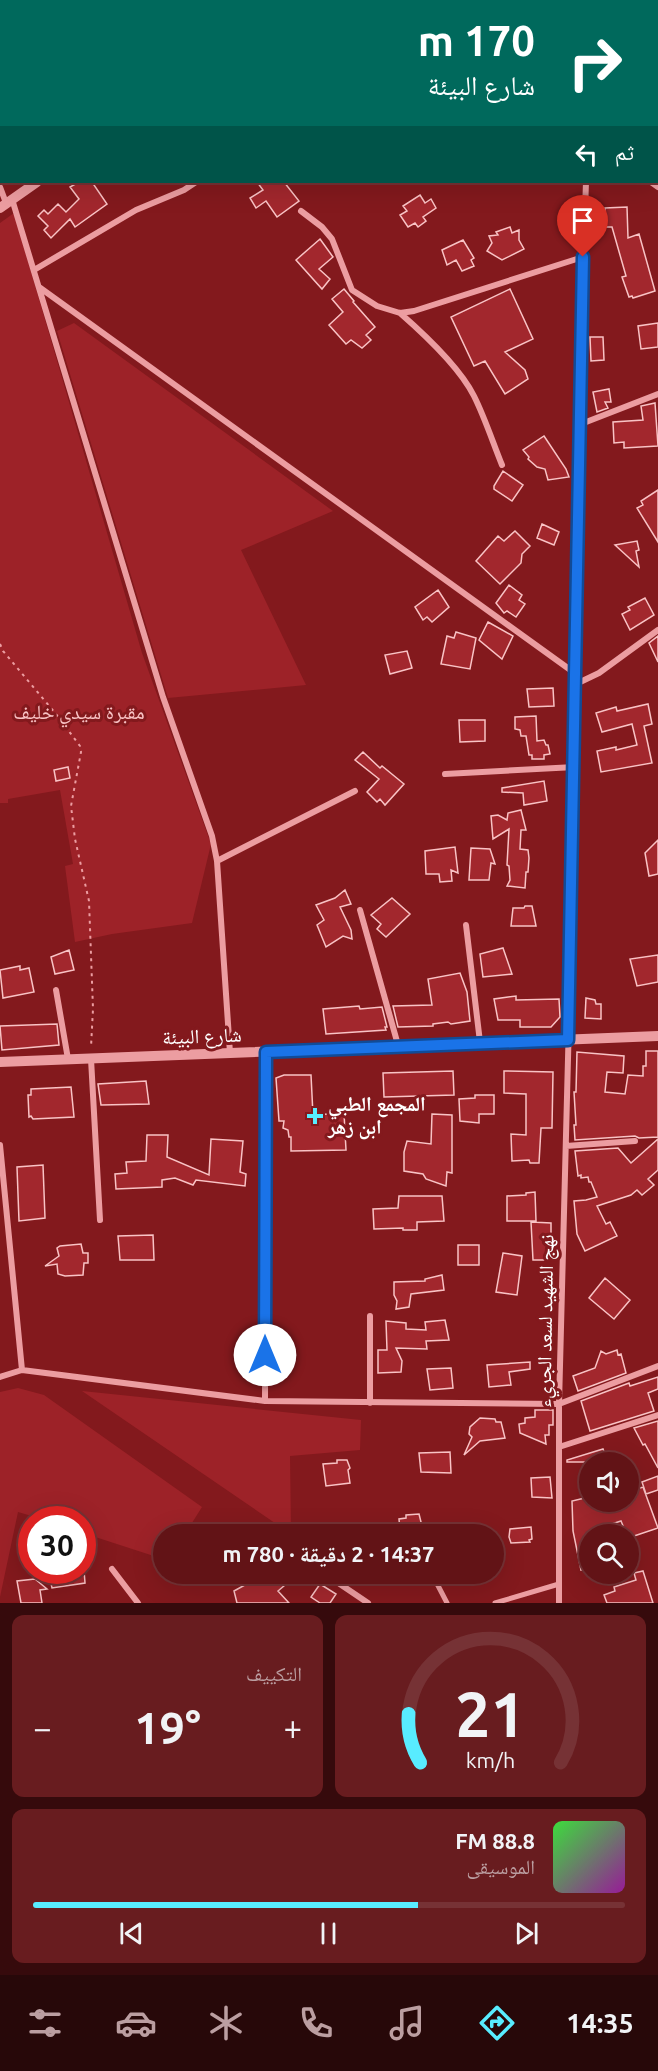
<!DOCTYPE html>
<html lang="ar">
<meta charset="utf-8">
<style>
body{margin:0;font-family:Ubuntu,"Noto Naskh Arabic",sans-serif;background:#681c1f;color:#f1f3f6;direction:rtl;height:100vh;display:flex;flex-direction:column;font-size:22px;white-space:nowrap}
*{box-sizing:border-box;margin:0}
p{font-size:20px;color:#bb9ea1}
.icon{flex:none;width:33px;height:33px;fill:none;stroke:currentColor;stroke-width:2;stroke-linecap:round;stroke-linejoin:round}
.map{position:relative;height:1603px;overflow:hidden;direction:ltr}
.panel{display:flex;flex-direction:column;gap:12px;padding:12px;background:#360a0c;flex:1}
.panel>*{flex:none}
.hud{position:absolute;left:0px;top:0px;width:658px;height:183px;box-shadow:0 6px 24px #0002,0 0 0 2px #763235;direction:rtl;background:#00695c;color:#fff;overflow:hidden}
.fabs{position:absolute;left:579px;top:1452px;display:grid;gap:12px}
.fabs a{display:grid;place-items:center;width:60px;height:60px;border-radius:50%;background:#621316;box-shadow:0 6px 24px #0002,0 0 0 2px #763235;font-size:30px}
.speed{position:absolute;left:18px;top:1506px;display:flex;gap:12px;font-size:30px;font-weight:700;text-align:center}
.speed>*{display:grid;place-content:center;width:78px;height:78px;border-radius:50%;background:#621316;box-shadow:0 6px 24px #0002,0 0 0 2px #763235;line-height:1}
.speed .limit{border:9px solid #d22;background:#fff;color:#111}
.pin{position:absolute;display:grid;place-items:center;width:51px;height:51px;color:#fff;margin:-62px -26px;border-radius:50% 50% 50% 0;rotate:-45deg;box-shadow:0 0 6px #0007}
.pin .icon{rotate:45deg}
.me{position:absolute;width:66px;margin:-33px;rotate:0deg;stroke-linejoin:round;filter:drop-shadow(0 0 4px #0008)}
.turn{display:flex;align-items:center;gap:21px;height:126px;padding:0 24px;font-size:27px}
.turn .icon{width:78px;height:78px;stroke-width:2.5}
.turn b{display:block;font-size:42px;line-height:51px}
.then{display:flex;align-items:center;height:57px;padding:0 24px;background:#0003;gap:12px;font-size:22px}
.big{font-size:45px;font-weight:700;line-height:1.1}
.panel .card{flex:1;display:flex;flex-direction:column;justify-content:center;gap:9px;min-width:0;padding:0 21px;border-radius:12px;background:#681c1f}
.panel .dial{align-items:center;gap:0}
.dial svg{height:156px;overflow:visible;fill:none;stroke:#763235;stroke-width:7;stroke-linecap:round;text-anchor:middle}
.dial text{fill:#f1f3f6;stroke:none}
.song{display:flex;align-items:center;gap:18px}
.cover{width:72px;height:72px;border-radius:9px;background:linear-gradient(135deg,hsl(120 70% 55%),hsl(300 70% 35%))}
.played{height:6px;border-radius:3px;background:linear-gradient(90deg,#58ecff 65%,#763235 65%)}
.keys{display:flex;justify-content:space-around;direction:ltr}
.heat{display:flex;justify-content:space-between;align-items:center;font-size:33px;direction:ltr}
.panel .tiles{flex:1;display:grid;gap:12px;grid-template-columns:1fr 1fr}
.card:last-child{grid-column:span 2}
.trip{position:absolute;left:153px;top:1524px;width:351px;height:60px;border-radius:30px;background:#621316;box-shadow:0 6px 24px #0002,0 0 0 2px #763235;font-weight:700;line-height:60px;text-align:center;direction:rtl}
.dock{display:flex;height:96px;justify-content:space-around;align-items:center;background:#270809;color:#bb9ea1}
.dock .icon{width:42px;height:42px}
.dock .current{color:#58ecff}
.dock b{font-size:27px;color:#f1f3f6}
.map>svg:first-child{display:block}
</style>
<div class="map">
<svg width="658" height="1603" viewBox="0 0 658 1603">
<rect width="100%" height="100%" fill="#83191d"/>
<path fill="#9d2228" d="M14,213L142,653L211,844L192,923L112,934L75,942L65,866L73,864L60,790L8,799V803H0V223Z
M74,323L333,511L241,550L306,685L168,698L57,331Z
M18,1388L44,1395L202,1507L185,1534H164L163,1559L83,1533L82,1520L42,1519L18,1512L0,1597V1392Z
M82,1391L361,1420L360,1450L290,1456L291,1534Z"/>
<path fill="#a2272d" stroke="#f9c3c5" stroke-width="1.5" d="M79,182H92L107,204L75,227L70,219L51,238L44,230L48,226L38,216L44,210L48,214L58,204L66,212L79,199L70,187Z
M257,182H284L299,201L277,217L266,201L256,208L250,198L263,190Z
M420,195L425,203L431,199L436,208L423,217L426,221L418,227L415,223L408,227L400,215L407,211L403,206Z
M627,207L628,238L639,234L655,291L633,298L632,296L629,297L622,277L626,276L612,227H606L605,208Z
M510,227L512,233L519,230V240L524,249L502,260L487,251L492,243L489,236L498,235L496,232Z
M320,239L333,257L319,269L330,279L322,289L296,260Z
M463,240L474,258L471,260L474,266L462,271L456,260L447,265L442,250Z
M344,289L354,301L353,302L375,327L366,335L371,340L362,348L351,340L346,344L329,325L343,312L332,299Z
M510,289L533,339L505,352L525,370L528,379L505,394L485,361L474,366L451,317Z
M658,323V347L641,349L638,326Z
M590,337H603L604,360L591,361Z
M609,389L611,402H605L608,408L597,412L593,392Z
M655,403L658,446L624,448V442L614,443L613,422L643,420L641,406Z
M544,436L566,469L569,477L548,480L545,469L537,467L528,459L529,457L523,450Z
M503,471L523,485L512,501L494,489V486Z
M658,490V542L637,508L643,505L641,501Z
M542,524L559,532L554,545L537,538Z
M515,531L530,546L522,554L521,563L500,584L476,561L498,536L504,541Z
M637,541L639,550L636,551L639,567L615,545Z
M509,585L522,595L519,600L525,604L516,617L507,611L504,613L496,603Z
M438,590L449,607L432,622L427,617L423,620L415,607Z
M645,598L654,615L630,630L622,614L630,610L628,607Z
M488,622L513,636L502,659L479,640Z
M456,632L476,638L470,669L441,664L447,636L454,638Z
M658,636V662L649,643Z
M407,651L412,668L390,674L385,655Z
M553,688L554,706L529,707L527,689Z
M648,704L652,724L644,726L652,763L601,772L597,751L616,747V750L637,745L632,724L602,732L596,713L616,707L617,711Z
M536,716L537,741L544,740L546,745H548L550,754L544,755V759H532V755H529L526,736H521L520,730L515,729V717Z
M459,720H485V741L460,742Z
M363,752L380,768L382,766L404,784L385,805L380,799L377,802L367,792L379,779L355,760Z
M68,767L70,778L56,781L54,770Z
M544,781L547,801L524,805L523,793L502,792V788Z
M521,810L526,830H521L520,849L528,850L529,858L528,872H526L525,888L507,886L510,880L509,866L507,865L509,829L493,839L491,816L498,815L507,820L508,813Z
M658,840V874L649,876L645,853Z
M455,847L458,873L451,870L452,881L440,882L439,874H426L425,851Z
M471,848L490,849L495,864L491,863L489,880H469Z
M345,890L351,904L340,907L351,930L352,939L343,936L326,947L317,925L324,920L316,905L335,898Z
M392,898L410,914L386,937L377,929L381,924L371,915Z
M525,906H532L536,926H511L513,908H524Z
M503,948L512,974L483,977L480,954Z
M69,950L74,970L55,974L51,957Z
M658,955V982L637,986L630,959Z
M20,966V970L29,968L34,992L3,998L0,970Z
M460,973L467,992L470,1021L451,1024L448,1022L433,1024V1026L398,1027L393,1006L432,1005L428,979Z
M516,996V1000L559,999L560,1017L551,1027H520V1020H498L494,999Z
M586,998L595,1000L596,1004H601V1019L585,1018Z
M359,1006L360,1009L382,1007L387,1027H385L386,1030L326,1034L323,1009Z
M57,1024L59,1045L2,1050L0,1026Z
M646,1051H658V1137L639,1138L635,1136L575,1140L574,1125H576L574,1092H576L577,1052L624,1056L623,1073L607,1072L605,1092L625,1094L628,1075L643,1076V1066H646Z
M453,1071L454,1095L384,1097L383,1073Z
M504,1071L553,1072L552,1128H541L539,1163H530L529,1160L512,1161L511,1134L526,1135V1094L504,1093Z
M284,1075H311L313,1115L344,1113L346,1150L291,1151V1137H289L288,1130L283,1128L284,1121H279L276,1078Z
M146,1081L149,1104L101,1105L98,1084Z
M71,1087L74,1117L33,1119L31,1116L29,1117L28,1095H31V1089Z
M475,1095H494V1114H479V1123L460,1121L459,1099L475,1098Z
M432,1114L452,1115V1173L447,1172L446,1186L426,1179L423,1174L404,1171V1152L407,1141L431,1144Z
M147,1135H168L167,1157L209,1175L211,1139L243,1141L240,1172L246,1174L245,1186L196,1180L193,1185L175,1178L162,1180V1187L116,1189L115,1174L127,1173L126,1162L146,1161Z
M658,1139V1170L648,1179L654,1185L642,1195L637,1190L631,1195L597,1206L606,1224L610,1222L617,1236L585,1251L577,1234L574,1201L586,1200L597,1197L591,1182H589L588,1177L581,1178V1175L578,1176L575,1151L618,1148L631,1163Z
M43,1165L45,1218L19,1221L17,1167Z
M535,1192L536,1221H507V1196L526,1195V1193Z
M399,1196H442L444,1221L417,1222V1230H403V1228L374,1229L373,1209L398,1208Z
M531,1222L551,1223V1260H533Z
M153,1235L154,1260H120L118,1236Z
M81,1244L83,1253H88V1263H84L83,1275L65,1276L58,1274L57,1264L45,1266L59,1256L57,1248L60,1246Z
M458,1245H479V1265H458Z
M503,1253L522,1256L517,1295L496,1292Z
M442,1275L444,1290L411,1294L409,1307L396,1309L397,1301L394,1295V1282L425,1281V1279Z
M605,1278L630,1300L614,1319L589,1298Z
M445,1320L449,1340L426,1341L427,1349L396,1348L402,1361L401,1372L378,1373V1350H387L386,1321L406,1323V1329L426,1330L425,1322Z
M617,1350L618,1355L621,1354L626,1373L578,1391L573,1376L595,1368L601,1351L606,1354Z
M530,1362V1369L509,1372L511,1385L489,1387L487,1365Z
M451,1368L453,1388L430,1390L427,1369Z
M658,1377V1389L648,1393L654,1411L590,1431L581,1401L629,1383L630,1386Z
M535,1410H553V1425H549V1435H545L546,1444L520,1433L519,1424L525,1423V1418L535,1417Z
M480,1418L495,1419L496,1422H501L505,1438L480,1441L464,1455L472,1437L469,1434L470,1427Z
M658,1421V1468L645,1444L643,1445L634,1428Z
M603,1449L608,1462H567V1460Z
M450,1452L451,1473L421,1472L419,1453Z
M337,1460H347L350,1468L348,1470L350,1483L326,1486L323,1464L337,1463Z
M658,1476V1490L646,1494L642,1482Z
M550,1477L552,1498L532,1497L531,1478Z
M643,1487L658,1528L628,1538L621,1521L596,1529L597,1533L590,1534V1568L581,1570L573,1531L572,1501L589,1497L590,1502H628V1492Z
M419,1514L424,1534H405L404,1529L400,1530L399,1519L406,1518V1515Z
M531,1527L532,1539L529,1540L530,1542L511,1543L509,1537L510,1529Z
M48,1570H84L85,1583L52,1588Z
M643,1571L653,1603H607L604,1595L615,1591L614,1587L636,1580L634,1573Z
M265,1574H298L278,1591L289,1603H237L234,1591Z
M35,1579L47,1589L40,1590L42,1603H21L17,1581Z
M320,1584L336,1594L330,1603H320L311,1597Z"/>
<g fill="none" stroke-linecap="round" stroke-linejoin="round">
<path stroke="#ec9da1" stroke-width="2" stroke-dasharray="3 4.5" stroke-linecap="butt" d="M0,644L3,651L56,714L80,746L81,752L71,806L75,839L89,901L93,1009L91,1047"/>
<path stroke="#ec9da1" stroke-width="5" d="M432,1574L447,1603
M495,1603L559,1584"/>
<path stroke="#ec9da1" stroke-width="6" d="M323,0L325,2
M396,0L398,2
M489,0L492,2
M589,2V0
M651,182L658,187
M0,187L6,203
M12,199L163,697L212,836L217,861L230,1053
M301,211L322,227L332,239L352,290L377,306L400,313L414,311L583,257
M34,270L136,210L184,190L196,182
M39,287L576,674
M400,313C424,334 460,368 474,396C485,418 493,443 502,465
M581,424L658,394
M576,684L599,673L658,630
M445,774L575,767
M217,861L355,791
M360,910L398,1045
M466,925L480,1042
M56,990L68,1059
M91,1059L100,1220
M0,1145L22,1370
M566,1146L635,1141
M0,1377L22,1370L265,1401L559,1404L658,1366
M265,1401L266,1052
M370,1403V1316
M559,1447L658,1415
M112,1569L138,1603
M325,1574L368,1603
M559,1603V1404L573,867L581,325L586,182"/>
<path stroke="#ec9da1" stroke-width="10" d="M300,2L302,0
M0,208L37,182
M0,1062L658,1036"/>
</g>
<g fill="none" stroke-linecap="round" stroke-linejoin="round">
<g stroke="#114b97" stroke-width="15">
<path id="route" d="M265,1355L266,1052L568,1040L583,257"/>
</g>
<use href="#route" stroke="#1a73e8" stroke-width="10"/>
</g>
<path fill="#58ecff" stroke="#83191d" stroke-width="2" d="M312 1107h6v6h6v6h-6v6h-6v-6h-6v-6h6z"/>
<g text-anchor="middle" stroke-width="6" stroke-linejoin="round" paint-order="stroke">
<g font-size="20" fill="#f9c3c5" stroke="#83191d">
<text x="79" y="719">مقبرة سيدي خليف</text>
</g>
<g font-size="20" fill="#fff" stroke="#83191d">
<text transform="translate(202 1036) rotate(-2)" y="7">شارع البيئة</text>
<text transform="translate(545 1321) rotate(-89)" y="7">نهج الشهيد لسعد الجريء</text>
</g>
<g font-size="20" font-weight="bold" fill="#fff" stroke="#83191d" text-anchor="start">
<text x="328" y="1111">المجمع الطبي<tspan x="328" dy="23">ابن زهر</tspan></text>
</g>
</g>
</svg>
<div class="fabs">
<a><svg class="icon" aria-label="sound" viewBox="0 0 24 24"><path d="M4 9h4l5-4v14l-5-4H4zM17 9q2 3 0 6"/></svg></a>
<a><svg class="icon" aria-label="search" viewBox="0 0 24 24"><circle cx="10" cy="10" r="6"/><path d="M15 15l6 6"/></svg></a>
</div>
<div class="speed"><div class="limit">30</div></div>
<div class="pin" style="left:583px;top:257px;background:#d93025"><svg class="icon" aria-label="arrive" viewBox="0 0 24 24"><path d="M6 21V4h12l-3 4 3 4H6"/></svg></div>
<svg class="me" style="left:265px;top:1355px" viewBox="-20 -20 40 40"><circle r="19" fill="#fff"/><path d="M0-13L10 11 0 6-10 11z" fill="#1a73e8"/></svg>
<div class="trip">14:37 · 2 دقيقة · 780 m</div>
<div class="hud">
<div class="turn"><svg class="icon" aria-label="right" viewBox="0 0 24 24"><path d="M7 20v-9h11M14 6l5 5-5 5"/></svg><div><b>170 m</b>شارع البيئة</div></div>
<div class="then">ثم<svg class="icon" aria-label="left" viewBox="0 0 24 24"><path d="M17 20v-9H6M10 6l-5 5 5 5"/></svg></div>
</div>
</div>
<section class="panel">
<div class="tiles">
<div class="card dial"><svg viewBox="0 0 100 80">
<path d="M14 69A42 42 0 1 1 86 69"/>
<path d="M14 69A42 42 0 0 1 8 44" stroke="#58ecff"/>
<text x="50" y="56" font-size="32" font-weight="700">21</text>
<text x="50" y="72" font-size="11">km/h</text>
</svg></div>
<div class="card"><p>التكييف</p>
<div class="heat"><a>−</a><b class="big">19°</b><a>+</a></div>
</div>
<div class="card">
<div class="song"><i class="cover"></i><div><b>88.8 FM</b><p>الموسيقى</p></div></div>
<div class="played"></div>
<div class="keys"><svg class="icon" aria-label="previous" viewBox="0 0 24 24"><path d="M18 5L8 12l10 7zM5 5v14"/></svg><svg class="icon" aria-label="pause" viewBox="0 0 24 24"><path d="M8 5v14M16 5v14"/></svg><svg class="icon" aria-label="next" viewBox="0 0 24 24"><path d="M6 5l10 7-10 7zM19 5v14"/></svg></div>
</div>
</div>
</section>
<nav class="dock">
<b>14:35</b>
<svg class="icon current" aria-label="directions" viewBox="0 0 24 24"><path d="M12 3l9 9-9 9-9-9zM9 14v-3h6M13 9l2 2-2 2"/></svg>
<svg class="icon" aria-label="music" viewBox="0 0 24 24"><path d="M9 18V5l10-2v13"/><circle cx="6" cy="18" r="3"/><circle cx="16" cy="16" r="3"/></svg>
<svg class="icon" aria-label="phone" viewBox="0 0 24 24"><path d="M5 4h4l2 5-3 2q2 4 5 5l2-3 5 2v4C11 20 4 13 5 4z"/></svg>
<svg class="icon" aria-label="climate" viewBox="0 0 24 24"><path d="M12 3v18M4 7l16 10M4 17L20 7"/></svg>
<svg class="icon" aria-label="car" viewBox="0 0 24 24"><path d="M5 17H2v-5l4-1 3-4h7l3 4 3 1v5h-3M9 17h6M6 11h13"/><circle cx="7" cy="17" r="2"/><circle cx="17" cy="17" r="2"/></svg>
<svg class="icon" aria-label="filters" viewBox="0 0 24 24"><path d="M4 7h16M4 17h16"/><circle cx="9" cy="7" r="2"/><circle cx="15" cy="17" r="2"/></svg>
</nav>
